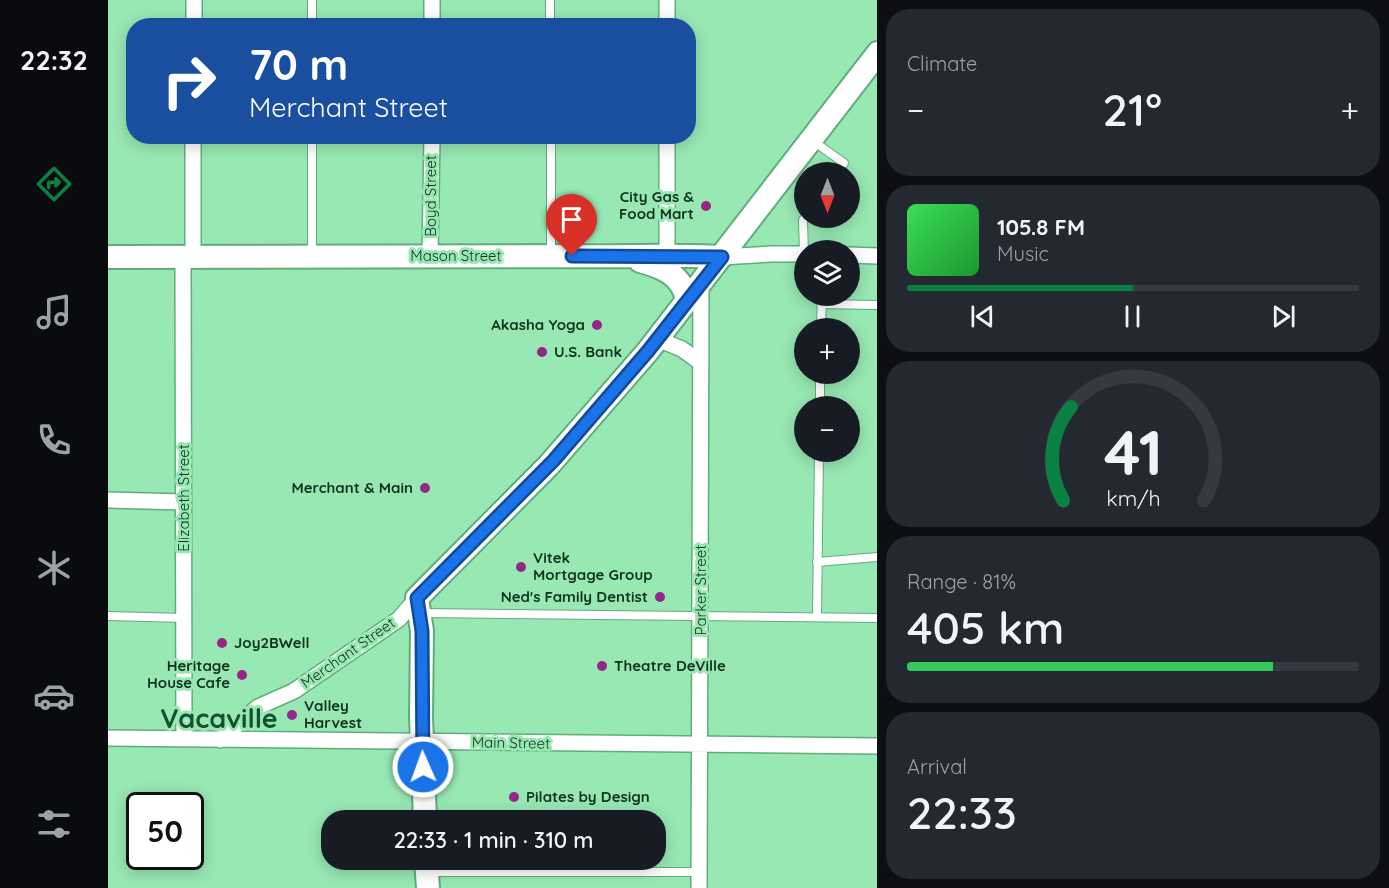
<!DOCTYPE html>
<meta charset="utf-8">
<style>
body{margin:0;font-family:Quicksand,sans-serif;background:#242831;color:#f1f3f6;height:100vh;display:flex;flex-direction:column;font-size:22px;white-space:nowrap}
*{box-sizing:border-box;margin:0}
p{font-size:20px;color:#9ea1a6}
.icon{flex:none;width:33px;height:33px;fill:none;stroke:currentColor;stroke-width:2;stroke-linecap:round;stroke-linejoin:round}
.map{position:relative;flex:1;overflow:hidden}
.sheet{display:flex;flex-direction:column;gap:9px;padding:9px;background:#0d0f14;width:512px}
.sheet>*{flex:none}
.banner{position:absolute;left:18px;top:18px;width:570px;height:126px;border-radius:24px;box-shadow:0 3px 15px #0003;background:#1a4fa0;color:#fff;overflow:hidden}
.needle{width:39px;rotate:180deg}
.fabs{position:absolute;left:686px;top:162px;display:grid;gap:12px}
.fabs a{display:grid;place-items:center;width:66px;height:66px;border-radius:50%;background:#171b24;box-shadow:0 3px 15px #0003;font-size:30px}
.speed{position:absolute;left:18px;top:792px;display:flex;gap:12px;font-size:30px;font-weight:700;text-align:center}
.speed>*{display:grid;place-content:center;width:78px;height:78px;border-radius:50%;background:#171b24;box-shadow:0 3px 15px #0003;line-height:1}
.speed .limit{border:3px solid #111;border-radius:9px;background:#fff;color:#111}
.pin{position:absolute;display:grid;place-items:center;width:51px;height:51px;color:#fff;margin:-62px -26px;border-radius:50% 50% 50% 0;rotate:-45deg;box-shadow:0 0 6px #0007}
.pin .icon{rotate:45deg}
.me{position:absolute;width:66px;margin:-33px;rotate:358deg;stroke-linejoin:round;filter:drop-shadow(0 0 4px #0008)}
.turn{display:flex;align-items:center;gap:21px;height:126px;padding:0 24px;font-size:27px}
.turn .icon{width:78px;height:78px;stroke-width:2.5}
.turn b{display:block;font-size:42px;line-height:51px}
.big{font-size:45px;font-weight:600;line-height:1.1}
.sheet .widget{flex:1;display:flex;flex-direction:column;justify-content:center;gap:9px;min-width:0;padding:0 21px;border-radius:24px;background:#242831}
.sheet .dial{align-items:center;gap:0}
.dial svg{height:156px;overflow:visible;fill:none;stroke:#363941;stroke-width:7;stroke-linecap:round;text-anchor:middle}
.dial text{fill:#f1f3f6;stroke:none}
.song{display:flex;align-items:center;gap:18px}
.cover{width:72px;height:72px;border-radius:9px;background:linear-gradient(135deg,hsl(130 70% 55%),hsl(130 70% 35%))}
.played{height:6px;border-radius:3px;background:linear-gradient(90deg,#0b8043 50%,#363941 50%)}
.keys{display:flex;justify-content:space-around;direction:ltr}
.heat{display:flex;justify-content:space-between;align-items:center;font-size:33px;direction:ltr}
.charge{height:9px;border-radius:4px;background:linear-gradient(90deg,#34c759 81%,#363941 0)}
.trip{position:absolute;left:213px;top:810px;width:345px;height:60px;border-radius:24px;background:#171b24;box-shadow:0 3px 15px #0003;font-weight:600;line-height:60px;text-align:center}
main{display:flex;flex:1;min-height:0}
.tabs{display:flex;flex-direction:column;width:108px;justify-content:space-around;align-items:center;background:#090b0e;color:#9ea1a6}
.tabs .icon{width:42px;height:42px}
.tabs .selected{color:#0b8043}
.tabs b{font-size:27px;color:#f1f3f6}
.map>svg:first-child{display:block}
</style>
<main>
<nav class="tabs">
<b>22:32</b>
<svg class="icon selected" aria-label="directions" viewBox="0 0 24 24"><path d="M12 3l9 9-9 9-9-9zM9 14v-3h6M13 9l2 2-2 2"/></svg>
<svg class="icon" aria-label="music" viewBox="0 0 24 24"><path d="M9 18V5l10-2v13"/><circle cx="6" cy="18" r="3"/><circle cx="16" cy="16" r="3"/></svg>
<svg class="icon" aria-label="phone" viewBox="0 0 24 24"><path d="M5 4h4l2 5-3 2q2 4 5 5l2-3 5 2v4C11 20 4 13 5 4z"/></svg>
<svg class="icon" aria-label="climate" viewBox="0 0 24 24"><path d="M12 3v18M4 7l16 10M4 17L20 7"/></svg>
<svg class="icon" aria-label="car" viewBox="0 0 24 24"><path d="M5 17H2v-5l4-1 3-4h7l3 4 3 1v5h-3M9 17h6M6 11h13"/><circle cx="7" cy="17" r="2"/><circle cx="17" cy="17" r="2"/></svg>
<svg class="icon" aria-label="filters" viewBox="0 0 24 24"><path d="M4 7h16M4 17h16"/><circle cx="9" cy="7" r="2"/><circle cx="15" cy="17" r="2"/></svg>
</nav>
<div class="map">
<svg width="770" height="888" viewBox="0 0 770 888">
<rect width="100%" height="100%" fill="#98e8b4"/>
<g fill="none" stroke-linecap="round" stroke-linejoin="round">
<g stroke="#5fad7c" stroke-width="10">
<path id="service" d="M204,0V26
M442,0V26
M204,136V255
M443,136V255
M705,141L736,163L729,172
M696,254L695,220L697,218
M713,304L770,305
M713,328L714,296
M712,406V374
M709,562L770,557
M315,613L770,618
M0,616L76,618
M709,617L711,452
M320,872H591"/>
</g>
<g stroke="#5fad7c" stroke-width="18">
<path id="minor" d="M86,26V0
M324,26V0
M559,26V0
M741,255L770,256
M322,256L324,136
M559,256V136
M75,257L76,739
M85,257V136
M613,257L663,254H696
M549,339L574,349L593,363
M0,500L75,502
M0,738L770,746
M112,740L150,707L186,691L291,619L309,598
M591,888L593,282"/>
</g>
<g stroke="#5fad7c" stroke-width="26">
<path id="secondary" d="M0,257L464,256C514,257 564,254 613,257
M532,261C555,267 574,275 579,300
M317,820L313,717L314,631L309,598L441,465L540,351L770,53
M318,860L320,888"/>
</g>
<use href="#service" stroke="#fff" stroke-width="8"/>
<use href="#minor" stroke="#fff" stroke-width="15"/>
<use href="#secondary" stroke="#fff" stroke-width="22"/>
</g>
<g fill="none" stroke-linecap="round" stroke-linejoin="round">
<g stroke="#114b97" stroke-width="15">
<path id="route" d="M315,767L314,631L309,598L446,460L540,351L614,257L464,256"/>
</g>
<use href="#route" stroke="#1a73e8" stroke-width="10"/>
</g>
<g fill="#962685" stroke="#98e8b4" stroke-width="2">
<circle cx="598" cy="206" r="6"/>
<circle cx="489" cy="325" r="6"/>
<circle cx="434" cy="352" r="6"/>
<circle cx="317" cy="488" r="6"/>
<circle cx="413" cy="567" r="6"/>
<circle cx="552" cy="597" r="6"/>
<circle cx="114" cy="643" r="6"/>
<circle cx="494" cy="666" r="6"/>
<circle cx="134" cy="675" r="6"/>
<circle cx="184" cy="715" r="6"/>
<circle cx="406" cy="797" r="6"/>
</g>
<g text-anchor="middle" stroke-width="6" stroke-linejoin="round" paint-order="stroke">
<g font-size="15" fill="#12331f" stroke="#98e8b4">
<text transform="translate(323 196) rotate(-90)" y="5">Boyd Street</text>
<text x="348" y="261">Mason Street</text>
<text transform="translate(76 498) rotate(-90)" y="5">Elizabeth Street</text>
<text transform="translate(593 590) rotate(-90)" y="5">Parker Street</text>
<text transform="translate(240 653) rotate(-35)" y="5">Merchant Street</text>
<text transform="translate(403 743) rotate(1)" y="5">Main Street</text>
</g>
<g font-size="15" font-weight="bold" fill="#12331f" stroke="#98e8b4" text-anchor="start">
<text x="586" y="202" text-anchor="end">City Gas &amp;<tspan x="586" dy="17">Food Mart</tspan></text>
<text x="477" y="330" text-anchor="end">Akasha Yoga</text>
<text x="446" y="357">U.S. Bank</text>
<text x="305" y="493" text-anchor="end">Merchant &amp; Main</text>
<text x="425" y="563">Vitek<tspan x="425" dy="17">Mortgage Group</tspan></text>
<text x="540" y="602" text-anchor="end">Ned's Family Dentist</text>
<text x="126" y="648">Joy2BWell</text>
<text x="122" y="671" text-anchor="end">Heritage<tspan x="122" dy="17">House Cafe</tspan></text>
<text x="506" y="671">Theatre DeVille</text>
<text x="196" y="711">Valley<tspan x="196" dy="17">Harvest</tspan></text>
<text x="418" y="802">Pilates by Design</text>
</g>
<g font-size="27" font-weight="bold" fill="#135230" stroke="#98e8b4">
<text x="111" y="728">Vacaville</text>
</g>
</g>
</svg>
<div class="fabs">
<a><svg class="needle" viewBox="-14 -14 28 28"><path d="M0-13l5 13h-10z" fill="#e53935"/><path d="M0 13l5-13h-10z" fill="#9ea1a6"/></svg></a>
<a><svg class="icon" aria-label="layers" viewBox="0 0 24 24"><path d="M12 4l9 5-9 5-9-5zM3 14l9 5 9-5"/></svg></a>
<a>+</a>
<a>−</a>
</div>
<div class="speed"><div class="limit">50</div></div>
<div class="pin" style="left:464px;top:256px;background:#d93025"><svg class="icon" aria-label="arrive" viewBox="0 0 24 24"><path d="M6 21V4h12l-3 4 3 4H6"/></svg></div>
<svg class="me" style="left:315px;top:767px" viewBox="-20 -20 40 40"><circle r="17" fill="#1a73e8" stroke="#fff" stroke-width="3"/><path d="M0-11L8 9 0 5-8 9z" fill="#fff"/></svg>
<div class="trip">22:33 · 1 min · 310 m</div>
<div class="banner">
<div class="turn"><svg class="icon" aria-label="right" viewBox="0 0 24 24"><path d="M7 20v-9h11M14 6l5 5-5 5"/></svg><div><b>70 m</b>Merchant Street</div></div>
</div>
</div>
<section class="sheet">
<div class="widget"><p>Climate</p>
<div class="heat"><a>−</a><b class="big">21°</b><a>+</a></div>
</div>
<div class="widget">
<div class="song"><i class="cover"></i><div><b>105.8 FM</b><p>Music</p></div></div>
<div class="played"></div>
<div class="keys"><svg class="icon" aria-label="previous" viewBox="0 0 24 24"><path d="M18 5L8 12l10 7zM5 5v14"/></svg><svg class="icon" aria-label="pause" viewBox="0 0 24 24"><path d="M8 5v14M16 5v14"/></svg><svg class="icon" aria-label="next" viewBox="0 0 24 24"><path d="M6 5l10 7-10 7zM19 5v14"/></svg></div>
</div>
<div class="widget dial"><svg viewBox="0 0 100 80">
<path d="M14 69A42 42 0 1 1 86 69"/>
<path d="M14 69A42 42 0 0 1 18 21" stroke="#0b8043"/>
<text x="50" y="56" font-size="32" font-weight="700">41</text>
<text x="50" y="72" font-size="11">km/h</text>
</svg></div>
<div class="widget"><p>Range · 81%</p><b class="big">405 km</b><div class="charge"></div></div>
<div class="widget"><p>Arrival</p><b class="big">22:33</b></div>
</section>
</main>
